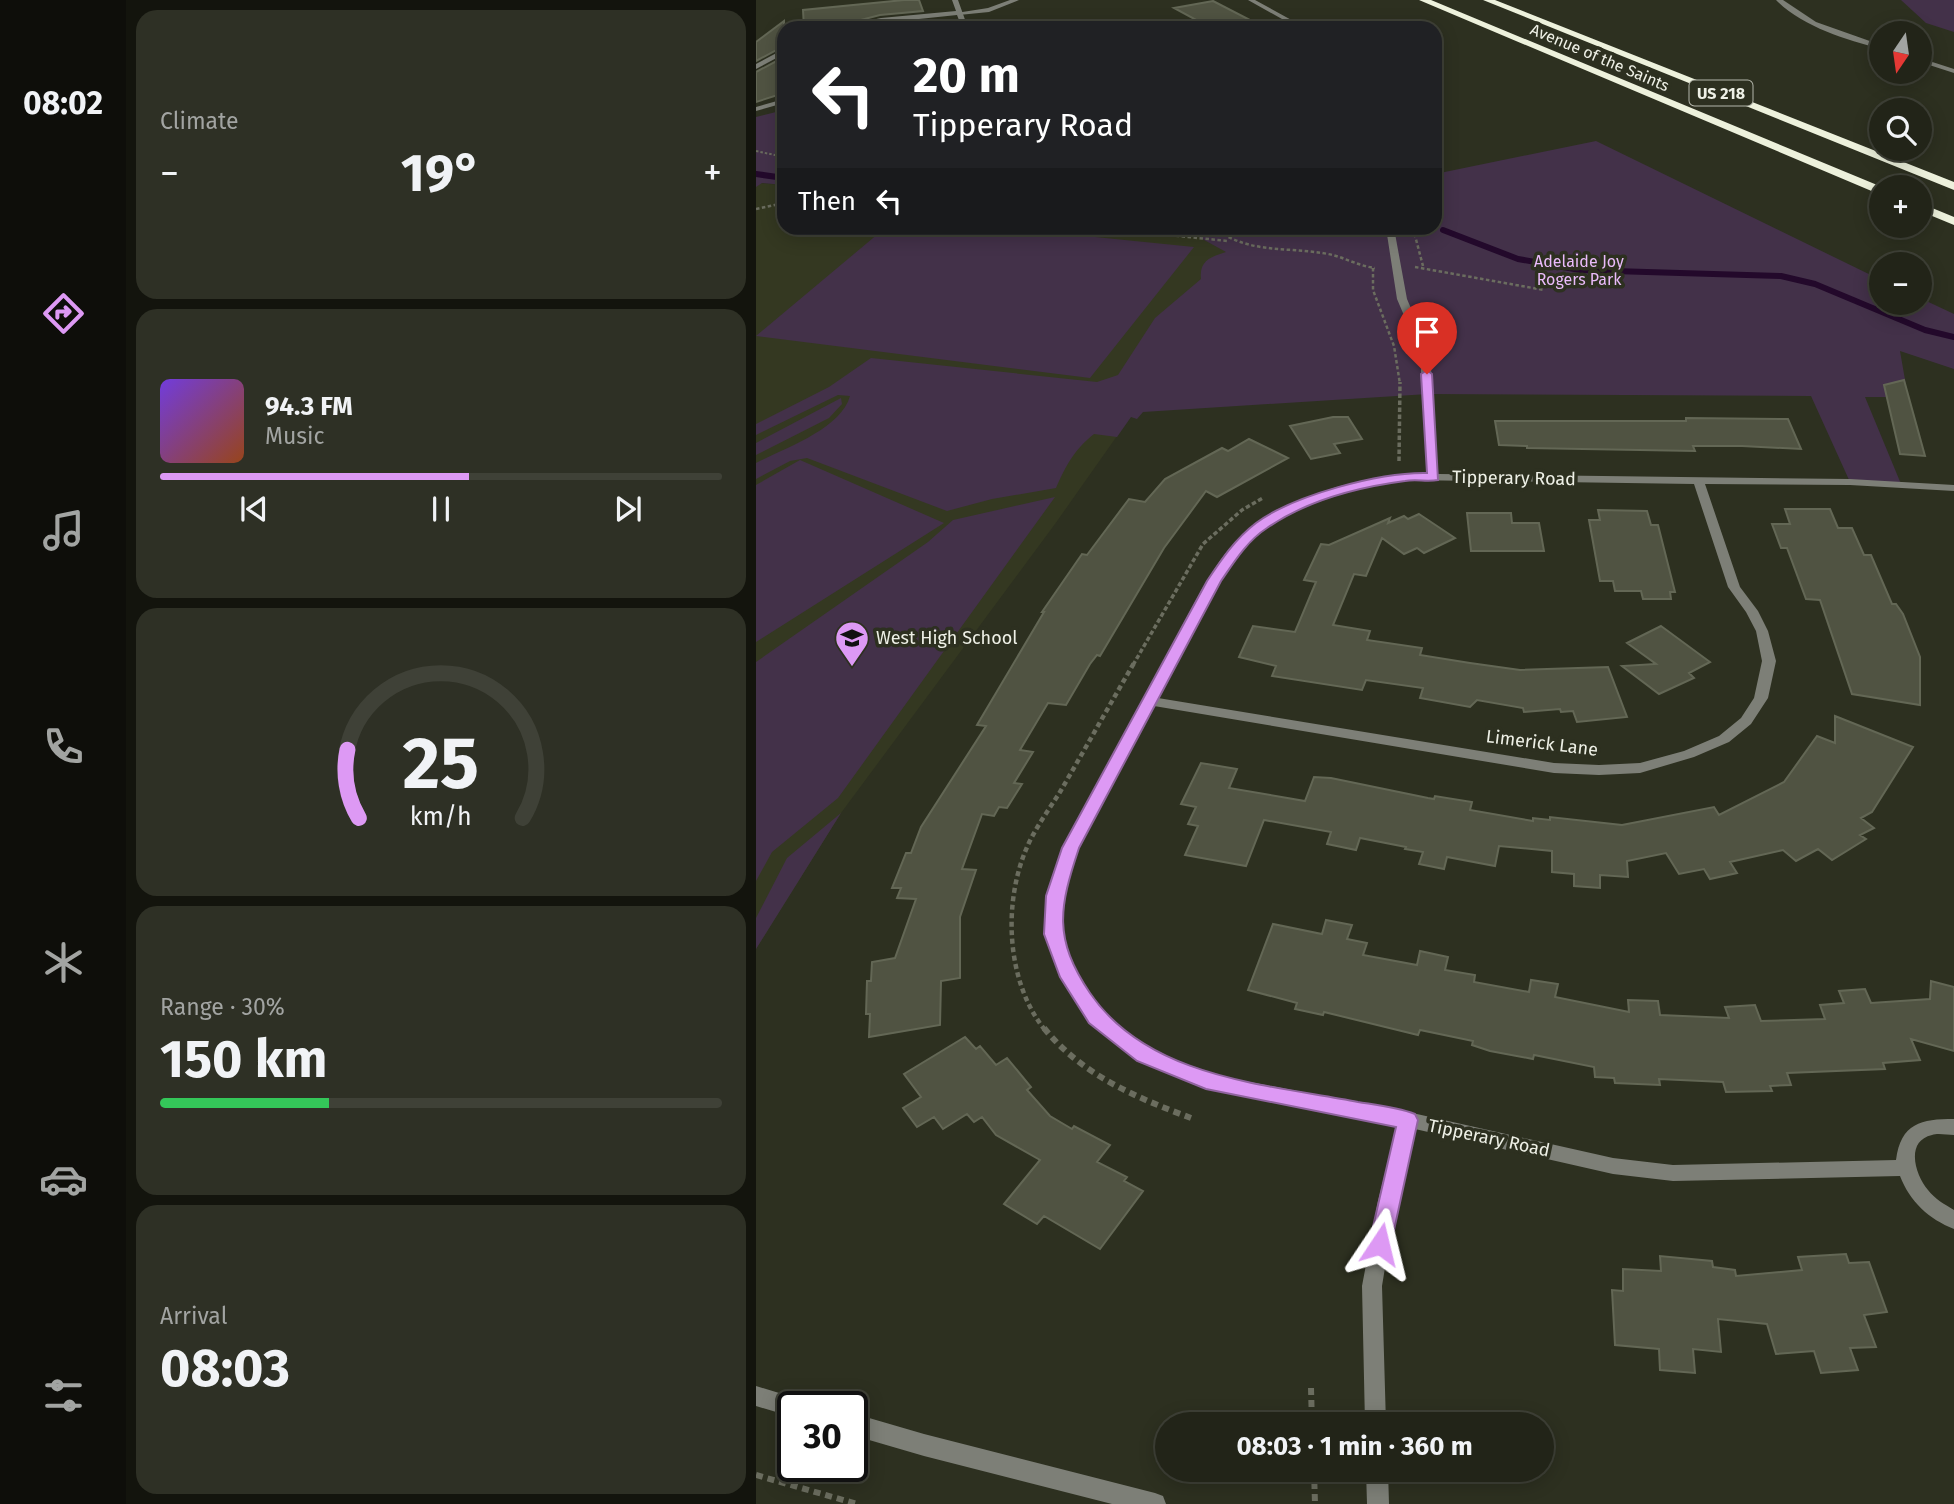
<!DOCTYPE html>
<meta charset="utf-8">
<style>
body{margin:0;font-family:"Fira Sans",sans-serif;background:#2e3025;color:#f1f3f6;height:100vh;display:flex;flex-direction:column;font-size:26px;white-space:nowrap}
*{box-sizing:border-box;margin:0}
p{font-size:23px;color:#a2a4a2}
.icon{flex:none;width:38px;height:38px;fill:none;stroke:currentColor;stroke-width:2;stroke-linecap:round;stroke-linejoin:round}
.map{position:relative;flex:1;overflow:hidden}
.details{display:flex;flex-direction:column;gap:10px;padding:10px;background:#13140d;width:630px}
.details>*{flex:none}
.guide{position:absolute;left:21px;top:21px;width:665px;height:214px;border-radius:21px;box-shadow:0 4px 18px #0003,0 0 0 2px #3f4137;background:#202124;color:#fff;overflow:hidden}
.needle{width:46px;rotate:193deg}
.controls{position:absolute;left:1113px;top:21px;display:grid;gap:14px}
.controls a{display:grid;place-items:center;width:63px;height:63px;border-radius:50%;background:#222418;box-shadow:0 4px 18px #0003,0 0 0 2px #3f4137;font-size:35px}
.speed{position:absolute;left:21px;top:1391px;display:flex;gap:14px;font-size:35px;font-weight:700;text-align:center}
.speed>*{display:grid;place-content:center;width:91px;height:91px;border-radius:50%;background:#222418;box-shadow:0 4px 18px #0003,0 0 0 2px #3f4137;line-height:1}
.speed .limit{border:4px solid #111;border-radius:10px;background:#fff;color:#111}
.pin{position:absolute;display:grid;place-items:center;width:60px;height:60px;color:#fff;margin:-72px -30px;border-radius:50% 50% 50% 0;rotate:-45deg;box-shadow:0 0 7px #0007}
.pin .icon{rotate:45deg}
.me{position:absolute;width:77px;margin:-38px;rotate:10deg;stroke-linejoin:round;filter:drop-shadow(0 0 5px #0008)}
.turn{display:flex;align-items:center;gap:24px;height:147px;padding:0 21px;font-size:32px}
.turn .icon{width:91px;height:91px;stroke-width:2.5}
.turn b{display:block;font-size:49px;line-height:60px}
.then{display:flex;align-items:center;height:66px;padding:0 21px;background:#0003;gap:14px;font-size:26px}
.big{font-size:52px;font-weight:700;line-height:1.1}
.details .card{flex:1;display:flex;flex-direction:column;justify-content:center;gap:10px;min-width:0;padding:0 24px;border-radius:21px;background:#2e3025}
.details .dial{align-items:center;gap:0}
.dial svg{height:182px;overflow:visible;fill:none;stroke:#3f4137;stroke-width:7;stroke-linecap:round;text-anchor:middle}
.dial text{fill:#f1f3f6;stroke:none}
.song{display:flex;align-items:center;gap:21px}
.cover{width:84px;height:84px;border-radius:10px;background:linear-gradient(135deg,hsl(260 70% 55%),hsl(20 70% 35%))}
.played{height:7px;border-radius:4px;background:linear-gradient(90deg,#dd99f4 55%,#3f4137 55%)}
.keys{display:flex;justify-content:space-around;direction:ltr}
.heat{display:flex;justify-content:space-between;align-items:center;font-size:38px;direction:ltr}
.charge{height:10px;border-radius:5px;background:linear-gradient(90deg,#34c759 30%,#3f4137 0)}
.trip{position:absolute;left:399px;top:1412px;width:399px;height:70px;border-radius:35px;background:#222418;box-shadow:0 4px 18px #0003,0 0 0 2px #3f4137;font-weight:700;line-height:70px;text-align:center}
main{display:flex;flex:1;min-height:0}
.dock{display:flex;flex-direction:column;width:126px;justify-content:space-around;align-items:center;background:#0e0e0a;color:#a2a4a2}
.dock .icon{width:49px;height:49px}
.dock .current{color:#dd99f4}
.dock b{font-size:32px;color:#f1f3f6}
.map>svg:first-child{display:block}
</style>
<main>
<nav class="dock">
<b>08:02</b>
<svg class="icon current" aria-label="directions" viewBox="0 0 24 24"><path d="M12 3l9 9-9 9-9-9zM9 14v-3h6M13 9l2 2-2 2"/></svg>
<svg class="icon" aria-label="music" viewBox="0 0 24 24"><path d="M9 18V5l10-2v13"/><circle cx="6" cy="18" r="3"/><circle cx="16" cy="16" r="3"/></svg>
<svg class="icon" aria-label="phone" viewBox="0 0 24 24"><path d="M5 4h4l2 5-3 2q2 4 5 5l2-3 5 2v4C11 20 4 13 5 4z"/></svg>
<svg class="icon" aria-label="climate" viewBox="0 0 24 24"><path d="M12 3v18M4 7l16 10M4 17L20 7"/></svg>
<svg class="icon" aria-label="car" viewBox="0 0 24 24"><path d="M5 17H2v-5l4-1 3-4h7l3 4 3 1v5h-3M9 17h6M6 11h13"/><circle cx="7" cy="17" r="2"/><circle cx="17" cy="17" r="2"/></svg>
<svg class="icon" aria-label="filters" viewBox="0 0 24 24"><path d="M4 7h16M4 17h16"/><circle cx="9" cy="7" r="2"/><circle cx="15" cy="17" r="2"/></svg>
</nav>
<section class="details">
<div class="card"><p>Climate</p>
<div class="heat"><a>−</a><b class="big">19°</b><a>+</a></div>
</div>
<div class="card">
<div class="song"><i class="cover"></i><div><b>94.3 FM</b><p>Music</p></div></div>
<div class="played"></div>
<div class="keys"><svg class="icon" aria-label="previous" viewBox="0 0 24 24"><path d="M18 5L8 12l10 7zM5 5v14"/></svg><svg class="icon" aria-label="pause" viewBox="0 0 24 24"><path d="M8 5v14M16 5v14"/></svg><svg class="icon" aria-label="next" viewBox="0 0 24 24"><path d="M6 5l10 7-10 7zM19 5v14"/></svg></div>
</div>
<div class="card dial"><svg viewBox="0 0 100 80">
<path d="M14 69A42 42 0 1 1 86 69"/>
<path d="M14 69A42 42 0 0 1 9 39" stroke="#dd99f4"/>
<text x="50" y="56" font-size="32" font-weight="700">25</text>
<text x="50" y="72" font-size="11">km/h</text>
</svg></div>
<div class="card"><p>Range · 30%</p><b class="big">150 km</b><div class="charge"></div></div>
<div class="card"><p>Arrival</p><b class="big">08:03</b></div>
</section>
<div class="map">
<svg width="1198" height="1504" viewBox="0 0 1198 1504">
<rect width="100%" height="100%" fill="#2d3020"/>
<path fill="#343821" d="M0,183L28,185V228H418L442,236L485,260L299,524L85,813L0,949Z"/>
<path fill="#433149" d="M1145,0H1198V32L1170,23Z
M28,110V185L6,183L0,187V117Z
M840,141L1125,280V303H1164V298L1198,314V369L1144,351L1152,397H1109L1145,484L1094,482L1055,396L672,394L387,412L381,419L375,417L361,437L338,434C319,449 310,465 300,488L236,499L191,511L51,458L34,461L0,479V463C29,448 85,429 94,396L82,395L0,435V424L73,387L115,358L341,382L362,375L399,318L445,279C443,261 454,257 470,252L430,230L418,228H679V174Z
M129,228H251L438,247L334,378L0,336Z
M85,398L86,404L73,418L0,455V443Z
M44,460L188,523L0,642V485Z
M299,497L82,798L16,852L0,881V662L172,542L197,520Z
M85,813L0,949V918L31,858Z"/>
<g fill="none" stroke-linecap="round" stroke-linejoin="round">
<path stroke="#23092b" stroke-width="6" d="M0,174L28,178
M687,230L762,259L824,270L1025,276L1059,284L1169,330L1198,337"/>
</g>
<path fill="#505342" stroke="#636755" stroke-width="2" d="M148,0H163L167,11L124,15L74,28H48L47,10Z
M457,1L494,20L453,27L418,8Z
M28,21V46L0,61V42Z
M171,21L173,28H102Z
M28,57V93L0,102V72Z
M1148,380L1169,456L1144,454L1128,385Z
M577,417H592L606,439L578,444L584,453L555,459L534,426Z
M930,418L1032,419L1045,449L986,446H937L939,451L771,448V446L743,445L739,421H930Z
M493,439L532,458L461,497L450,491L408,548L344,656L341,655L334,664L310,705L292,703L264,750L277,752L258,783L266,784L251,808L243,807L238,816L226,814L206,869L220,870L204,917V978L185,981L184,1025L113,1037L114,1014H110L111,981H115L116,962L139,958L160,899L141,898L145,888H136L150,853H155L165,827L230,726L221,725L288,612H286L326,554L331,555L373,499L389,502L409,479L466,448L472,451Z
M1029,509H1074L1082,528H1096L1108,555H1115L1136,604H1140L1147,614L1164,657V705L1096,694L1064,600L1050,599L1031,548H1025L1016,524H1034Z
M842,510L891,511L895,525H902L919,592H914L915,599H887L885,591H859L857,581H844L833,520H844Z
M711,513H755L756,523H783L788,551H715Z
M663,514L699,538L668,553L661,548L648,554L626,538L610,576L598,574L577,625L614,631L611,640L666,648L664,655L714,663L764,670L852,667L871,717L821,722L817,711L805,712L804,709L768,712L767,708L721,700L714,707L664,698L667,688L610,680L606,690L516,676L520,666L483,657L497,626L539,632L560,582L548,580L565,544L573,545L634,518L632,523L648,516L652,519Z
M905,626L954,662L933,673L938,678L903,694L866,666L900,664L871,643Z
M1079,716L1157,747L1116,812L1105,818L1118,828L1104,835L1110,839L1076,860L1062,849L1040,861L1027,850L974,862L981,873L954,879L948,869L923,874L910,853L871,861L872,877L844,875V888L818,886V874L796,872V851L743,846L739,866L691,857L688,869L663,864L667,852L649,849L650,847L604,838L600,850L571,844L575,832L508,820L490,866L429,855L442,826L432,824L440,807L425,804L445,763L481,769L473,788L549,801L558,777L575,778L672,798L678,799L679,796L716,802L714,810L777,821V818L794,820V817L866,825L958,807L963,815L1028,782L1061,736L1079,743Z
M570,920L596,925L591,939L611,943L607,955L661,965L664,951L692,957L689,970L719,975L718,982L773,992L775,980L802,984L799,997L873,1012L872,1000L902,1001L904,1015L973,1018L969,1007L999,1005L1005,1021L1069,1019L1064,1005L1088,1003L1083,991L1109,989L1115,1003L1174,999L1175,981L1198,987V1051L1155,1039L1164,1060L1127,1063L1129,1069L1031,1073L1035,1085L1014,1086L1016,1091L970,1092L967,1082L903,1079L904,1085L859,1083L858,1078L839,1077L838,1067L778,1055L777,1059L734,1051L716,1045L717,1041L664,1030L662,1035L568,1012L567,1015L539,1009L541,1003L492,990L517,924L566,934Z
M209,1037L220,1049L224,1046L240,1065L251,1058L275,1087L271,1090L294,1116L316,1129L318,1126L354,1145L341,1162L371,1177L368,1181L387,1191L344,1249L288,1216L281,1224L248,1204L284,1160L240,1135L226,1117L218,1122L211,1114L187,1129L178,1117L161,1127L147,1108L165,1097L148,1074Z
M1090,1254L1093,1263L1113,1262L1131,1312L1108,1315L1120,1347L1094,1348L1102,1370L1065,1373L1058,1351L1020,1354L1011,1324L962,1319L965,1352L937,1349L939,1373L904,1370L903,1349L859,1345L856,1290L867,1291V1269L905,1271L904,1256L956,1261L957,1267L979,1270L980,1276L1046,1270L1042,1257Z"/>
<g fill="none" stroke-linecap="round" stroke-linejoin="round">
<path stroke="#6b6d5f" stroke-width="2" stroke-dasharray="2.5 2" stroke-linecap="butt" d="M0,151L28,157"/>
<path stroke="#6b6d5f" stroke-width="2.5" stroke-dasharray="3.5 2.5" stroke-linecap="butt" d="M0,209L28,203
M342,228L472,241
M457,228C496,255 529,246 572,254C588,257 602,266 619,268
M657,228L667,266
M659,267L788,290
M617,268V290L638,346L644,384"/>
<path stroke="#6b6d5f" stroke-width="3.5" stroke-dasharray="4.5 2.5" stroke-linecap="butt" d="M643,461L644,382
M377,665L447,544L486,510L507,498"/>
<path stroke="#6b6d5f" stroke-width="4.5" stroke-dasharray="5 3.5" stroke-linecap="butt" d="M289,1030C251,983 247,907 269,852C277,831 292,811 304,792C329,749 353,706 378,663"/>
<path stroke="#6b6d5f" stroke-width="6" stroke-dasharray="7 5" stroke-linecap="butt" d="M288,1028C326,1075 379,1097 435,1118
M555,1388L556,1424
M558,1470L559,1504
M0,1475L101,1504"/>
<path fill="#7d7f77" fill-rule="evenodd" d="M254,0H263L233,12L203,15L200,13L232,8Z
M492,0H499L550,28H542Z
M28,99V103L0,111V107Z
M0,1386L46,1400L50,1407H37V1417L0,1406Z
M96,1413L168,1434L399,1493L407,1496L410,1504H356L168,1456L96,1435Z"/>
<path fill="#7d7f77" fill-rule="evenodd" d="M196,0H202L212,28H206L201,15L77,28L125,18L200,11Z
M1020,0H1027L1060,22L1125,45V49C1089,39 1047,27 1020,0Z
M28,49V54L0,69V64Z
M1164,58L1198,69V73L1164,62Z
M630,228H638L651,299L674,353L682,474L1094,479L1198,485V491L1094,485L949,484L984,587L1002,611L1012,631L1020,661L1012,698L995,724L973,742L938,757L884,773L843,775L798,773L398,706L323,848L307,896L305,934L320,974L346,1012L394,1050L452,1074L652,1112L857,1158L917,1165L1140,1160C1145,1123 1165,1119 1198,1119V1135C1191,1135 1182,1133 1176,1135C1149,1141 1159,1175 1172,1190C1179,1199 1188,1204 1198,1210V1229C1173,1219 1154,1202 1144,1176L917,1181L857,1174L659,1129L640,1201L626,1286L630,1424H609L606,1286L622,1201L641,1126L450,1088L382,1060L334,1022L305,977L289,934L291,896L307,848L446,589C458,569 471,548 489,533C533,495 613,473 671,474L664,353L641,299ZM653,480L938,484L972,587L990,612L1000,631L1006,661L998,698L985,718L963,736L928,751L884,763L843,765L798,763L402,698C429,647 452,581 494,540C536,500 598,489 653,480Z
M610,1470H632L633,1504H611Z"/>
<path fill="#edf1dc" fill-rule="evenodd" d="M663,0H675L1126,187L1125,195Z
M727,0H739L1198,182V190Z
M1164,203L1198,217V225L1164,211Z"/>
</g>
<path fill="#dd99f4" stroke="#90639f" stroke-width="2" d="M671,370L676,374L682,480C671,482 660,479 649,481C603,487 550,501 511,528C491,541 478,562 465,581L323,848C303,908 297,938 334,993C392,1078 509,1084 602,1102C621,1105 641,1107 659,1114L662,1120L635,1244L632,1251L624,1254L616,1251L613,1244L640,1127L450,1089L381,1061L333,1023L304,977L288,934L290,896L306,848L451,581C465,560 479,539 500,523C538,495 624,472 671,473L665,374Z"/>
<defs>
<g id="school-pin" transform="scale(1.75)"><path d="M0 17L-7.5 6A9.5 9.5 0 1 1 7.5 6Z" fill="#dd99f4" stroke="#2d3020"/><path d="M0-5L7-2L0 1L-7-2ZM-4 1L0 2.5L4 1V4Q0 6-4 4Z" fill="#111"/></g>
</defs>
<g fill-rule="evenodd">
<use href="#school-pin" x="96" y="638"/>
</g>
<g text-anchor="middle" stroke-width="7" stroke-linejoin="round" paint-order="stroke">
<g font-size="16" fill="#eef0e6" stroke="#2d3020">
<text transform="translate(844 57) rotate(23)" y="6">Avenue of the Saints</text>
</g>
<rect fill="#2d3020" stroke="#b4b6ab" stroke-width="2" x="933.5" y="80.5" width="63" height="25" rx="5"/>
<g font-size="16" font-weight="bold" fill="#eef0e6">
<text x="965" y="99">US 218</text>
</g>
<g font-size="16" fill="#eabbfa" stroke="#2d3020">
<text x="823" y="267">Adelaide Joy<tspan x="823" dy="18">Rogers Park</tspan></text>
</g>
<g font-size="18" fill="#eef0e6" stroke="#2d3020">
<text transform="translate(758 478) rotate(1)" y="6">Tipperary Road</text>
<text transform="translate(786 743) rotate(7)" y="6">Limerick Lane</text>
<text transform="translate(733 1138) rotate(12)" y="6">Tipperary Road</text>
</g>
<g font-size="18" fill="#eef0e6" stroke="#2d3020" text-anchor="start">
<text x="120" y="644">West High School</text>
</g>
</g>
</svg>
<div class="controls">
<a><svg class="needle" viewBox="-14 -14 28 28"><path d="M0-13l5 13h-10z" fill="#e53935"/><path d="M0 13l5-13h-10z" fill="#a2a4a2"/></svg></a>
<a><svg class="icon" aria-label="search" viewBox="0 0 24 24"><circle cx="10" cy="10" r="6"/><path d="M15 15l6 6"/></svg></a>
<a>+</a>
<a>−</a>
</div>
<div class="speed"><div class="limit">30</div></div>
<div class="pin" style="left:671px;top:374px;background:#d93025"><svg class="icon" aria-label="arrive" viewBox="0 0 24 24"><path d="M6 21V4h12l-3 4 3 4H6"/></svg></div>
<svg class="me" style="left:624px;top:1244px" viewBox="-20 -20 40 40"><path d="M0-17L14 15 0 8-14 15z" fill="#dd99f4" stroke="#fff" stroke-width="4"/></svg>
<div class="trip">08:03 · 1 min · 360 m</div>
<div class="guide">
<div class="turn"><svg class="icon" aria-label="left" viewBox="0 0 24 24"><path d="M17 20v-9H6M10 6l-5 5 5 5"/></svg><div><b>20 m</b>Tipperary Road</div></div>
<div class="then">Then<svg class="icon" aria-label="left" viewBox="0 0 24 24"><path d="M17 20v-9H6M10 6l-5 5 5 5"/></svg></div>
</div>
</div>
</main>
